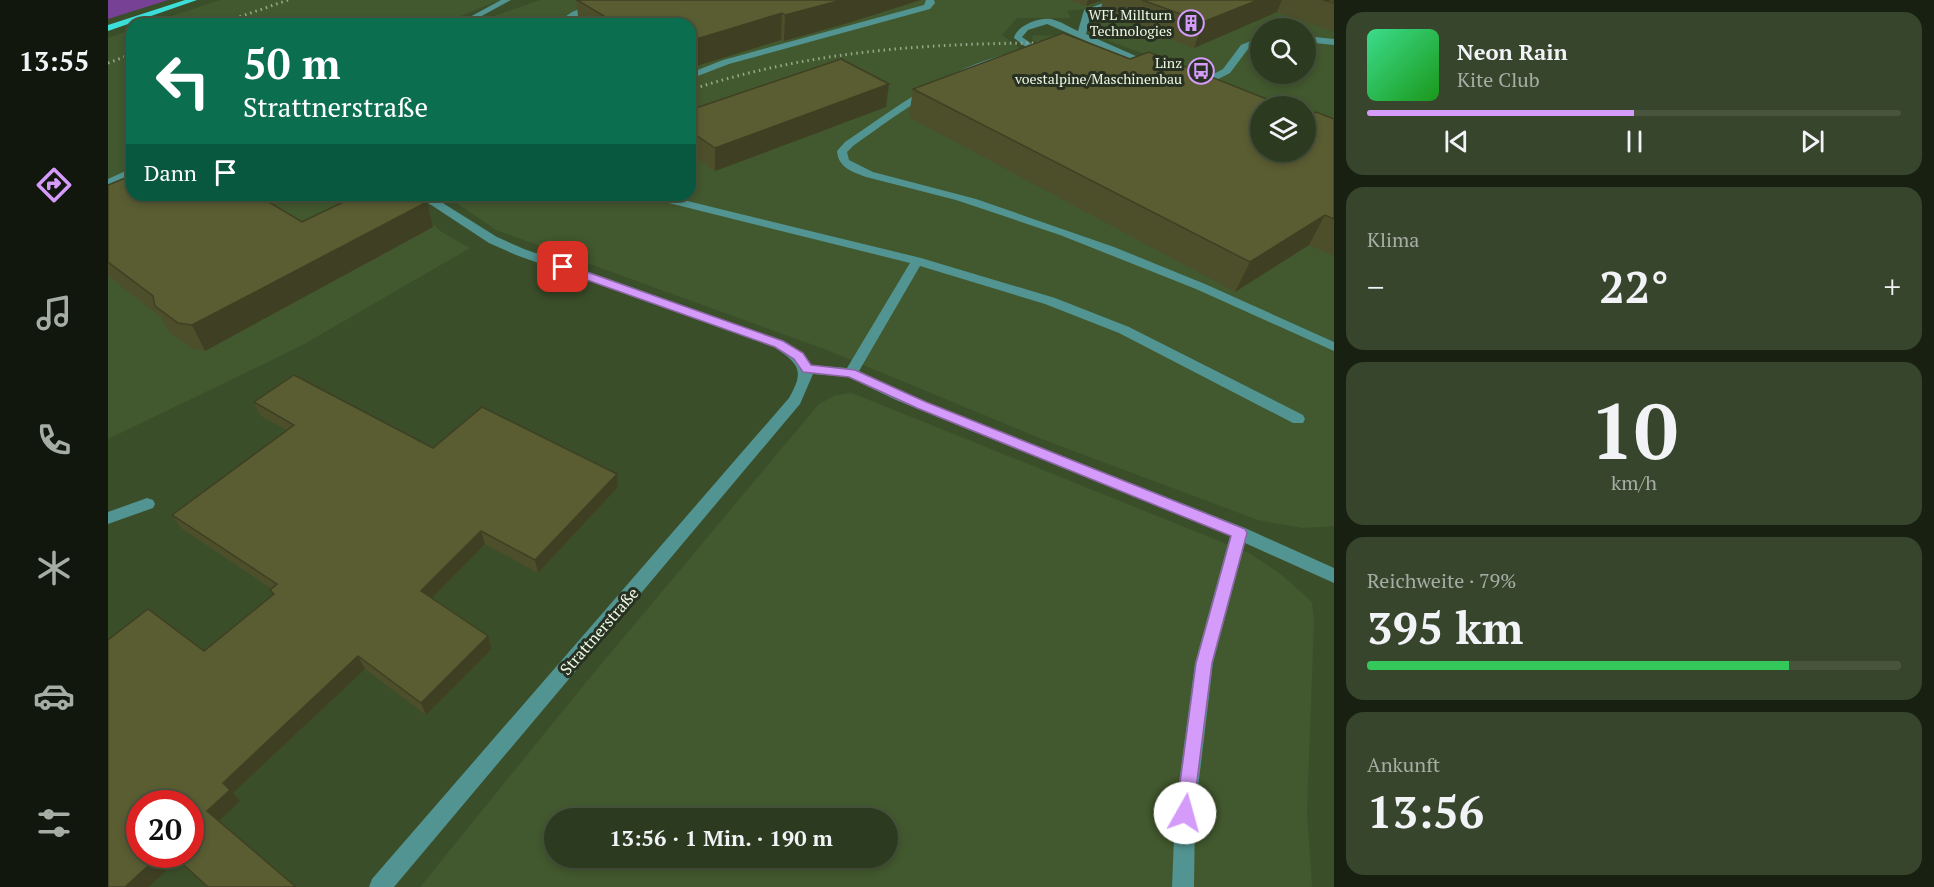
<!DOCTYPE html>
<html lang="de">
<meta charset="utf-8">
<style>
body{margin:0;font-family:"PT Serif",serif;background:#38452d;color:#f1f3f6;height:100vh;display:flex;flex-direction:column;font-size:22px;white-space:nowrap}
*{box-sizing:border-box;margin:0}
p{font-size:20px;color:#a6ada5}
.icon{flex:none;width:33px;height:33px;fill:none;stroke:currentColor;stroke-width:2;stroke-linecap:round;stroke-linejoin:round}
.map{position:relative;flex:1;overflow:hidden}
.panel{display:flex;flex-direction:column;gap:12px;padding:12px;background:#182012;width:600px}
.panel>*{flex:none}
.top-card{position:absolute;left:18px;top:18px;width:570px;height:183px;border-radius:18px;box-shadow:0 3px 9px #0003,0 0 0 2px #48543e;background:#0b6e4f;color:#fff;overflow:hidden}
.fabs{position:absolute;left:1142px;top:18px;display:grid;gap:12px}
.fabs a{display:grid;place-items:center;width:66px;height:66px;border-radius:50%;background:#2c3a20;box-shadow:0 3px 9px #0003,0 0 0 2px #48543e;font-size:30px}
.speed{position:absolute;left:18px;top:790px;display:flex;gap:12px;font-size:30px;font-weight:700;text-align:center}
.speed>*{display:grid;place-content:center;width:78px;height:78px;border-radius:50%;background:#2c3a20;box-shadow:0 3px 9px #0003,0 0 0 2px #48543e;line-height:1}
.speed .limit{border:9px solid #d22;background:#fff;color:#111}
.pin{position:absolute;display:grid;place-items:center;width:51px;height:51px;color:#fff;margin:-26px;border-radius:12px;box-shadow:0 3px 9px #0006}
.me{position:absolute;width:66px;margin:-33px;rotate:7deg;stroke-linejoin:round;filter:drop-shadow(0 0 4px #0008)}
.turn{display:flex;align-items:center;gap:21px;height:126px;padding:0 18px;font-size:27px}
.turn .icon{width:78px;height:78px;stroke-width:2.5}
.turn b{display:block;font-size:42px;line-height:51px}
.then{display:flex;align-items:center;height:57px;padding:0 18px;background:#0003;gap:12px;font-size:22px}
.big{font-size:45px;font-weight:600;line-height:1.1}
.panel .widget{flex:1;display:flex;flex-direction:column;justify-content:center;gap:9px;min-width:0;padding:0 21px;border-radius:18px;background:#38452d}
.panel .dial{align-items:center;gap:0}
.dial b{font-size:78px;line-height:1}
.song{display:flex;align-items:center;gap:18px}
.cover{width:72px;height:72px;border-radius:9px;background:linear-gradient(135deg,hsl(150 70% 55%),hsl(120 70% 35%))}
.played{height:6px;border-radius:3px;background:linear-gradient(90deg,#d59bfa 50%,#48543e 50%)}
.keys{display:flex;justify-content:space-around;direction:ltr}
.heat{display:flex;justify-content:space-between;align-items:center;font-size:33px;direction:ltr}
.charge{height:9px;border-radius:4px;background:linear-gradient(90deg,#34c759 79%,#48543e 0)}
.trip{position:absolute;left:436px;top:808px;width:354px;height:60px;border-radius:30px;background:#2c3a20;box-shadow:0 3px 9px #0003,0 0 0 2px #48543e;font-weight:600;line-height:60px;text-align:center}
main{display:flex;flex:1;min-height:0}
.tab-bar{display:flex;flex-direction:column;width:108px;justify-content:space-around;align-items:center;background:#12170d;color:#a6ada5}
.tab-bar .icon{width:42px;height:42px}
.tab-bar .selected{color:#d59bfa}
.tab-bar b{font-size:27px;color:#f1f3f6}
.map>svg:first-child{display:block}
</style>
<main>
<nav class="tab-bar">
<b>13:55</b>
<svg class="icon selected" aria-label="directions" viewBox="0 0 24 24"><path d="M12 3l9 9-9 9-9-9zM9 14v-3h6M13 9l2 2-2 2"/></svg>
<svg class="icon" aria-label="music" viewBox="0 0 24 24"><path d="M9 18V5l10-2v13"/><circle cx="6" cy="18" r="3"/><circle cx="16" cy="16" r="3"/></svg>
<svg class="icon" aria-label="phone" viewBox="0 0 24 24"><path d="M5 4h4l2 5-3 2q2 4 5 5l2-3 5 2v4C11 20 4 13 5 4z"/></svg>
<svg class="icon" aria-label="climate" viewBox="0 0 24 24"><path d="M12 3v18M4 7l16 10M4 17L20 7"/></svg>
<svg class="icon" aria-label="car" viewBox="0 0 24 24"><path d="M5 17H2v-5l4-1 3-4h7l3 4 3 1v5h-3M9 17h6M6 11h13"/><circle cx="7" cy="17" r="2"/><circle cx="17" cy="17" r="2"/></svg>
<svg class="icon" aria-label="filters" viewBox="0 0 24 24"><path d="M4 7h16M4 17h16"/><circle cx="9" cy="7" r="2"/><circle cx="15" cy="17" r="2"/></svg>
</nav>
<div class="map">
<svg width="1226" height="887" viewBox="0 0 1226 887">
<rect width="100%" height="100%" fill="#3b4e2a"/>
<path fill="#42582e" fill-rule="evenodd" d="M112,0H392L333,24H40Z
M432,0H1000L978,9L959,11L963,18H909L894,35L915,50L932,45L924,40L925,35L952,36L1152,152L1226,151V526L1195,528L1150,520L939,441L719,350L388,230L337,195H582V24H364Z
M1226,0V125L1197,114V106H1179L1001,41L983,17L1021,2ZM1152,28H1197V74H1152Z
M24,29V195H290L335,233L362,248L191,347L0,439V38Z
M744,393L1141,553L1174,575L1204,602L1206,622L1199,812L1204,887H312L479,681L711,404L728,395ZM447,819H780V858H447Z"/>
<path fill="#774296" d="M0,0H60L0,19Z"/>
<g fill="none" stroke-linecap="round" stroke-linejoin="round">
<path fill="#529491" fill-rule="evenodd" d="M393,0H403L359,24H349Z
M493,0H504L457,24H447L464,12Z
M818,0H826L827,3L822,9L621,64L582,79V73L615,60L816,5Z
M1003,0H1014L983,13L978,34L1046,64V68H1040L939,24L920,30L914,37L934,51V55H928L906,38C908,26 931,17 943,19C952,21 961,27 970,31L976,10Z
M1197,36L1226,39V45L1197,42Z
M1152,37V43L1140,49L1122,73L1095,87H1089V83L1115,69L1133,45Z
M906,52L910,55L909,57C846,72 797,109 745,146L739,152L741,160L765,172L868,199L1006,247L1097,284L1226,342V351L1088,289L952,235L848,200L758,177C744,172 730,167 729,151L737,142C793,104 839,68 906,52Z
M24,168V175L0,186V179Z
M308,195H322L389,237L416,249L676,341L694,353L702,365L739,368L802,263L537,197L535,195H555L813,258L947,298L1021,327L1195,415L1197,419L1195,423H1185L1011,333L937,304L812,266L751,371L798,394L1137,528L1226,568V583L1137,543L1105,663L1087,813L1086,887H1064L1067,813L1087,663L1122,536L788,400L740,377L705,374L692,404L286,887H261L264,879L681,398C697,370 691,364 666,347L408,255L381,243Z
M39,498L45,500L47,504L45,508L0,524V512Z"/>
<path fill="#3cdfd9" fill-rule="evenodd" d="M77,0H89L0,31V25Z"/>
<path stroke="#98a78b" stroke-width="3" stroke-dasharray="1.5 4" stroke-linecap="butt" d="M111,24L180,0
M0,63L24,54
M582,90C700,51 818,43 941,43"/>
</g>
<path fill="#4d4f2b" d="M468,0H813L740,23L676,41L673,40L582,68V24L471,23Z
M961,0H1226V32L1169,12L1086,48L992,12L995,0L978,6Z
M1022,59L1200,116L1226,119V256L1201,245L1127,292L801,117L805,89Z
M778,107L607,171L582,154V110Z
M0,185L194,222L319,202L325,227L97,351L83,348L61,332L53,317L0,276Z
M146,402L325,448L509,474L510,487L430,573L377,544L324,598L380,636L384,649L318,715L257,669L125,793L132,801L111,821L100,887L96,651L165,595L162,590L164,589L73,528L64,515L179,430L153,416Z"/>
<path fill="#3f4023" d="M734,0H813L740,23L676,41L677,15Z
M980,0H995L978,6Z
M1150,0H1174L1169,12L1086,48L1095,22Z
M674,13L673,40L582,68V41Z
M781,84L778,107L607,171V148Z
M319,202L325,227L97,351L84,325Z
M1217,215L1201,245L1127,292L1142,262Z
M509,474L510,487L430,573L427,560Z
M373,531L377,544L318,604L313,591Z
M380,636L384,649L318,715L313,703Z
M250,656L257,669L125,793L132,801L110,822L99,811L115,783Z
M52,855H65L70,859L41,887H17Z"/>
<path fill="#5a5c32" stroke="#3f4023" stroke-width="1.5" d="M469,0H734L677,15L674,13L582,41V24H467L496,16Z
M1034,0H1150L1095,22Z
M1215,0H1226V3Z
M955,33L1022,59L1041,52L1176,106H1152V152H1197V115L1200,116L1208,112L1226,119V219L1217,215L1142,262L805,89Z
M733,59L781,84L607,148L582,131V110Z
M24,175V195H149L194,222L250,195H302L319,202L84,325L70,323L47,306L45,296L0,262V185Z
M186,375L325,448L374,407L509,474L427,560L373,531L313,591L380,636L313,703L250,656L115,783L122,790L99,811L188,887H100L65,855H82V804H32V855H52L17,887H0V640L40,609L96,651L166,594L162,590L169,584L64,515L186,425L146,402Z"/>
<path fill="#d59bfa" stroke="#8a65a2" stroke-width="1.5" d="M451,265H459L675,341L695,353L703,365L747,370L818,402L1137,529L1139,533L1104,663L1084,820L1077,823L1071,820L1068,813L1088,663L1123,536L809,408L741,377L695,372L686,359L667,347L451,270Z"/>
<defs>
<g id="building-ring" transform="scale(1.35)"><circle r="9.5" fill="#283121" stroke="#d59bfa" stroke-width="1.5"/><path d="M-4-6H4V6H1V3H-1V6H-4ZM-2.5-4.3h1.7v1.8h-1.7ZM.8-4.3h1.7v1.8H.8ZM-2.5-1h1.7V.8h-1.7ZM.8-1h1.7V.8H.8Z" fill="#d59bfa"/></g>
<g id="bus-ring" transform="scale(1.35)"><circle r="9.5" fill="#283121" stroke="#d59bfa" stroke-width="1.5"/><path d="M-5-6H5V4H4V6H2V4H-2V6H-4V4H-5ZM-3.5-4V0h7V-4ZM-3.5 1.2v1.5H-2V1.2ZM2 1.2v1.5H3.5V1.2Z" fill="#d59bfa"/></g>
</defs>
<g fill-rule="evenodd">
<use href="#building-ring" x="1083" y="23"/>
<use href="#bus-ring" x="1093" y="71"/>
</g>
<g text-anchor="middle" stroke-width="6" stroke-linejoin="round" paint-order="stroke">
<g font-size="14" fill="#edf9e4" stroke="#283121" text-anchor="end">
<text x="1064" y="20">WFL Millturn<tspan x="1064" dy="16">Technologies</tspan></text>
<text x="1074" y="68">Linz<tspan x="1074" dy="16">voestalpine/Maschinenbau</tspan></text>
</g>
<g font-size="16" fill="#edf9e4" stroke="#283121">
<text transform="translate(491 631) rotate(-49)" y="6">Strattnerstraße</text>
</g>
</g>
</svg>
<div class="fabs">
<a><svg class="icon" aria-label="search" viewBox="0 0 24 24"><circle cx="10" cy="10" r="6"/><path d="M15 15l6 6"/></svg></a>
<a><svg class="icon" aria-label="layers" viewBox="0 0 24 24"><path d="M12 4l9 5-9 5-9-5zM3 14l9 5 9-5"/></svg></a>
</div>
<div class="speed"><div class="limit">20</div></div>
<div class="pin" style="left:455px;top:267px;background:#d93025"><svg class="icon" aria-label="arrive" viewBox="0 0 24 24"><path d="M6 21V4h12l-3 4 3 4H6"/></svg></div>
<svg class="me" style="left:1077px;top:813px" viewBox="-20 -20 40 40"><circle r="19" fill="#fff"/><path d="M0-13L10 11 0 6-10 11z" fill="#d59bfa"/></svg>
<div class="trip">13:56 · 1 Min. · 190 m</div>
<div class="top-card">
<div class="turn"><svg class="icon" aria-label="left" viewBox="0 0 24 24"><path d="M17 20v-9H6M10 6l-5 5 5 5"/></svg><div><b>50 m</b>Strattnerstraße</div></div>
<div class="then">Dann<svg class="icon" aria-label="arrive" viewBox="0 0 24 24"><path d="M6 21V4h12l-3 4 3 4H6"/></svg></div>
</div>
</div>
<section class="panel">
<div class="widget">
<div class="song"><i class="cover"></i><div><b>Neon Rain</b><p>Kite Club</p></div></div>
<div class="played"></div>
<div class="keys"><svg class="icon" aria-label="previous" viewBox="0 0 24 24"><path d="M18 5L8 12l10 7zM5 5v14"/></svg><svg class="icon" aria-label="pause" viewBox="0 0 24 24"><path d="M8 5v14M16 5v14"/></svg><svg class="icon" aria-label="next" viewBox="0 0 24 24"><path d="M6 5l10 7-10 7zM19 5v14"/></svg></div>
</div>
<div class="widget"><p>Klima</p>
<div class="heat"><a>−</a><b class="big">22°</b><a>+</a></div>
</div>
<div class="widget dial"><b>10</b><p>km/h</p></div>
<div class="widget"><p>Reichweite · 79%</p><b class="big">395 km</b><div class="charge"></div></div>
<div class="widget"><p>Ankunft</p><b class="big">13:56</b></div>
</section>
</main>
